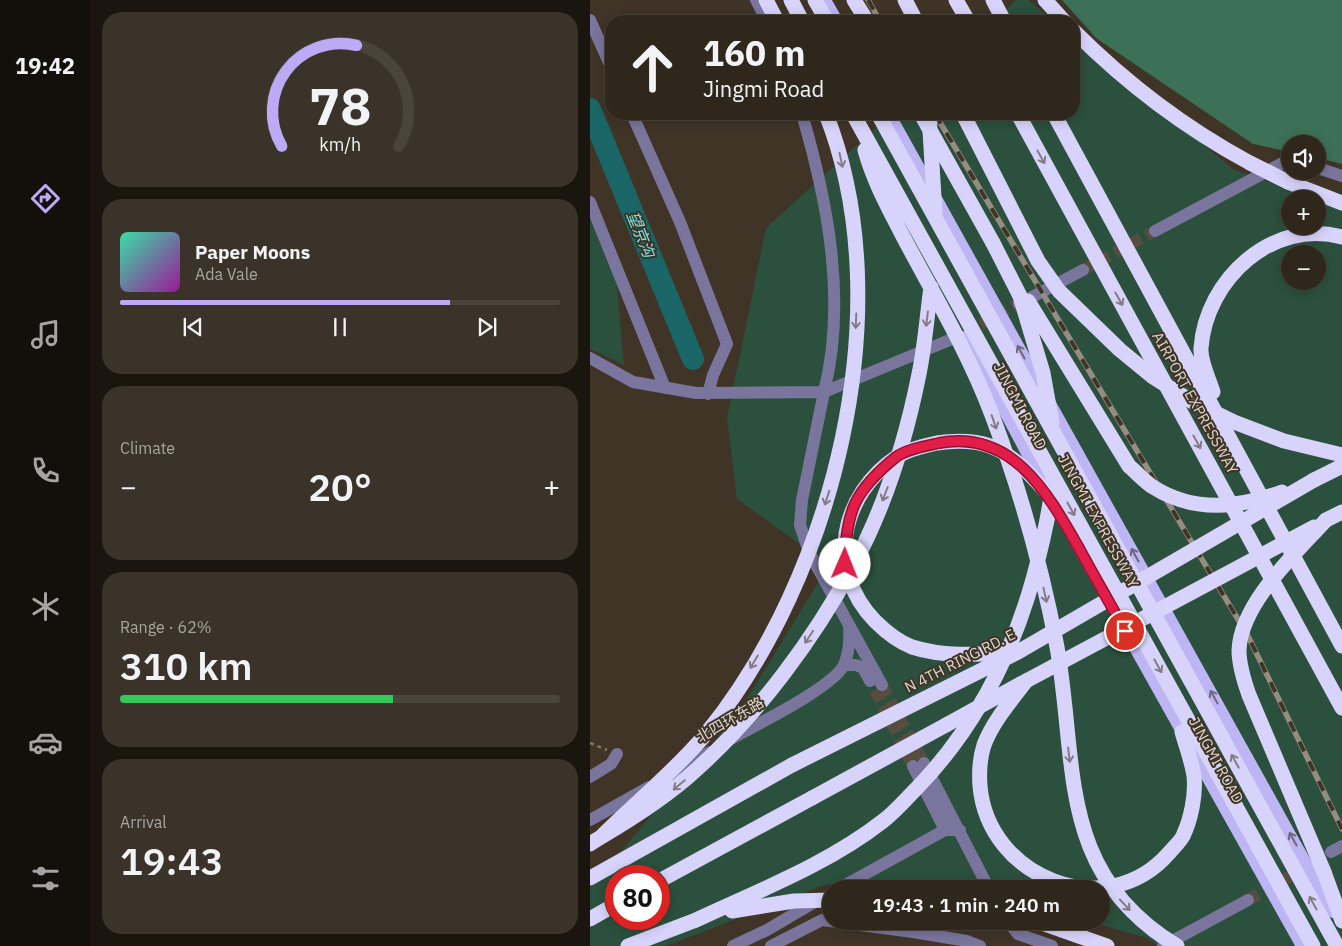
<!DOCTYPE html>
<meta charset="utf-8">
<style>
body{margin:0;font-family:"IBM Plex Sans","Noto Sans SC",sans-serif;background:#3b3329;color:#f1f3f6;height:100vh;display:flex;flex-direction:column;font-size:19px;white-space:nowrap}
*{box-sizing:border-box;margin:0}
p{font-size:16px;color:#a7a5a3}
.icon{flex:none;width:28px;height:28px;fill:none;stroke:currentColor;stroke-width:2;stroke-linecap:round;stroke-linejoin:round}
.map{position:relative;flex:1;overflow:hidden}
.sheet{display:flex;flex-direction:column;gap:12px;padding:12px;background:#1a150f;width:500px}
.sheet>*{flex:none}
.guide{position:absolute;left:15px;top:15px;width:475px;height:105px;border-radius:20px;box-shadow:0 2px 12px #0003,0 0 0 1px #4a443b;background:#2f271c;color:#f1f3f6;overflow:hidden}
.buttons{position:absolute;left:691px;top:135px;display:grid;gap:10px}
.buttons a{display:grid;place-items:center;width:45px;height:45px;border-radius:50%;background:#2f271c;box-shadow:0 2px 12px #0003,0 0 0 1px #4a443b;font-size:25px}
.speed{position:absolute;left:15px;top:865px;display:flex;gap:10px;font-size:25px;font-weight:700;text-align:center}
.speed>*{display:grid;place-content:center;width:65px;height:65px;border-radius:50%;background:#2f271c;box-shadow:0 2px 12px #0003,0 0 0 1px #4a443b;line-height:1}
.speed .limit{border:8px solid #d22;background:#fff;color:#111}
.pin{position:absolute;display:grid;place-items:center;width:42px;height:42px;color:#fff;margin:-21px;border:2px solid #fff;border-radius:50%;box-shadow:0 1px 5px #0007}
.me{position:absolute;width:55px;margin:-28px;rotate:1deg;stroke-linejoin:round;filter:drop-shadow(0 0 4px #0008)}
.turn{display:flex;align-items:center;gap:18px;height:105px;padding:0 15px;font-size:22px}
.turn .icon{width:65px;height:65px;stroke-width:2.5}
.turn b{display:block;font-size:35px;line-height:42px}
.big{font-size:38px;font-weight:600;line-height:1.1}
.sheet .widget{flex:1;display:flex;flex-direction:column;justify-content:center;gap:8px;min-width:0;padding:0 18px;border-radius:20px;background:#3b3329}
.sheet .dial{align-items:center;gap:0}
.dial svg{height:130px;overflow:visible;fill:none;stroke:#4a443b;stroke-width:7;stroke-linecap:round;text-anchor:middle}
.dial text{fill:#f1f3f6;stroke:none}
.song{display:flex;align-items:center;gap:15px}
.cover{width:60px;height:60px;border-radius:8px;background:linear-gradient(135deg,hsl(160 70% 55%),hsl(300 70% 35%))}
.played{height:5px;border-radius:2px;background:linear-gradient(90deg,#bea9f5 75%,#4a443b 75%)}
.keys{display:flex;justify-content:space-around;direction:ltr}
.heat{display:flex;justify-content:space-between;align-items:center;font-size:28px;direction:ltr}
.charge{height:8px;border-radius:4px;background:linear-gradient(90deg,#34c759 62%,#4a443b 0)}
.trip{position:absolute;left:232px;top:880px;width:288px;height:50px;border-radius:25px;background:#2f271c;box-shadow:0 2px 12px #0003,0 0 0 1px #4a443b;font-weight:600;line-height:50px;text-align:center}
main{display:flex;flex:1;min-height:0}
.tab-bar{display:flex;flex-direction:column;width:90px;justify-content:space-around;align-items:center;background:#13100b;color:#a7a5a3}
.tab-bar .icon{width:35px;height:35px}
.tab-bar .selected{color:#bea9f5}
.tab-bar b{font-size:22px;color:#f1f3f6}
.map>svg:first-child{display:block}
</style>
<main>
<nav class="tab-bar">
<b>19:42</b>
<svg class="icon selected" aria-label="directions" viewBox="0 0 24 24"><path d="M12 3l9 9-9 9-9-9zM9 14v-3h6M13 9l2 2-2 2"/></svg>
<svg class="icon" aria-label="music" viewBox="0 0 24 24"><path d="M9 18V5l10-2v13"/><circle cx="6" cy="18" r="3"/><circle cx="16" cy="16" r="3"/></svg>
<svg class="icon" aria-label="phone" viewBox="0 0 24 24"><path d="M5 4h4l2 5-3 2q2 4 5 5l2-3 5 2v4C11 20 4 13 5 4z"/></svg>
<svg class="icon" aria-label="climate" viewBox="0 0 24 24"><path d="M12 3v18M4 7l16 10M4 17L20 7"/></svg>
<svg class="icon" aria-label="car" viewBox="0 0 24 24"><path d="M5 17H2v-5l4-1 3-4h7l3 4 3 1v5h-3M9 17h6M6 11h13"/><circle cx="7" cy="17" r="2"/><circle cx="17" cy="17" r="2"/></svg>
<svg class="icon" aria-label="filters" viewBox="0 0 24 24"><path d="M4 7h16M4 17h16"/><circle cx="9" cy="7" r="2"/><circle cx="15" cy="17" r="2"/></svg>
</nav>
<section class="sheet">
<div class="widget dial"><svg viewBox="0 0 100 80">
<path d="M14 69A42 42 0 1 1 86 69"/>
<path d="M14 69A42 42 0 0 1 60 7" stroke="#bea9f5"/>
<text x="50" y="56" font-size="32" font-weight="700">78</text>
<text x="50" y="72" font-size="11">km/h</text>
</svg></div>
<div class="widget">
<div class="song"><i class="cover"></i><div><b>Paper Moons</b><p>Ada Vale</p></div></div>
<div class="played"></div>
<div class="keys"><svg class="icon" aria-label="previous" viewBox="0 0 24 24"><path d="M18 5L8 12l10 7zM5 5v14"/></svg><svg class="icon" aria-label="pause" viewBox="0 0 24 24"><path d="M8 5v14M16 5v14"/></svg><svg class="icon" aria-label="next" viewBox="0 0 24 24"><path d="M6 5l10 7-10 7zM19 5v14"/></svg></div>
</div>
<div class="widget"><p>Climate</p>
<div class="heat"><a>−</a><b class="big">20°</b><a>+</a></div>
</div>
<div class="widget"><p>Range · 62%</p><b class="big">310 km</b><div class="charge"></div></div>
<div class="widget"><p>Arrival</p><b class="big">19:43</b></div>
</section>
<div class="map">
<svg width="752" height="946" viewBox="0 0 752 946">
<rect width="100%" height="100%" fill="#3f3426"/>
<path fill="#2b503d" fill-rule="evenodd" d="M426,0H438L464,21H403Z
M484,38L644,170L752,206V946H568L557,938L497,921H511V889H379L360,884H237L76,946H0V888L148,713L239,565L147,499L137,418L176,228L301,114H484ZM700,199H728V226H700ZM700,254H728V281H700ZM26,876H69V919H26Z
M0,207L25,264L34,365L0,349Z"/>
<path fill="#3c7157" d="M472,0H752V164L728,158V144H700V152L663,144L506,38Z"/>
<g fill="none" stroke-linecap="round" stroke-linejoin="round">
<path stroke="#1a6667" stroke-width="22" d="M0,109L103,359"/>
<path stroke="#574d3f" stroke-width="12" stroke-dasharray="12 6" stroke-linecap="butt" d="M493,270L565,231
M375,333L426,305
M292,685L334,763
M285,690L323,766
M658,900L715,868"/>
<path stroke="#80776b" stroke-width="2.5" stroke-dasharray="4 4" stroke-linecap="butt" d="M0,743L17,750"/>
<path stroke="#7a759c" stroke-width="12" d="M166,0L177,21
M0,20L21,67
M42,114L90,222L137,344L123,375L118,394
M728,168L752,176
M0,202L75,388
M565,231L700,159
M429,304L493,270
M0,358L43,382L106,393L234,392C257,301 238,203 212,114
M254,665H266L273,668L280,681
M292,685L219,552L210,525L212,500L234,392L362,339
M141,739C167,724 242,688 254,665C259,653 260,640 259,627
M334,763L399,889
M323,766L355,830
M85,772L120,752
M0,777L21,764L27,754
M0,820L59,787
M741,852L752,846
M248,889L355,830H370
M418,921L428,934L462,946
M143,946L177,930L228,900
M181,946L232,920L323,932L377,941L390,946
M573,946L658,900"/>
<path stroke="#bdb5f4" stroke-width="12" d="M235,0L247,21
M299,114L743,912
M375,337L460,496L712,946"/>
<path stroke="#d8d3fa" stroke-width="15" d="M176,0L187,21
M201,0L212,21
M225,0L237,21
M264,0L277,21
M315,0L326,21
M366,0L378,21
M403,0L414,21
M455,0L474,21
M484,31C536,83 595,128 660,163
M331,114L403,243
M428,114L752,708
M464,114L752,646
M698,182L752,203
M623,392C619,379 610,361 611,348C616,279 683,218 752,237
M724,480L752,466
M736,520L752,512
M427,652C391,654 357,658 322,647C309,642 295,631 285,621C235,570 250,494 308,456C319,449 334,446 347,443C365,440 390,440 407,449C428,459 444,479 460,496
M436,681C421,701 403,721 394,745C390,757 389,772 390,786C398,878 516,925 579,853C583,848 590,842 593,836C601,819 606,795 604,776C602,762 596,746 592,732
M356,725L432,683
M734,872L752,921
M0,878L202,765
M69,881L222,798
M0,919L26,904
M446,921L517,946
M38,946L106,920"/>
<g stroke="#958d82" stroke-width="5.5">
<path id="rail" d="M278,0L290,21
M345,114L658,636L752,829"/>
</g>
<use href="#rail" stroke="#3f3426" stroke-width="4" stroke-dasharray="11" stroke-linecap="butt"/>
<path stroke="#d8d3fa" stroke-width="15" d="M263,114L723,946
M288,114L747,946
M339,114L345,214
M373,114L448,261L469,291L530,350L563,377L601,401L644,422L694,441L752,455
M275,150C283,181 301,213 316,242C346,298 379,354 402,415C430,489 452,569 467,647C488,765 466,873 587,946
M660,163L698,182
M403,243L430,296L453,373L462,423
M438,301L539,466C547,473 554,481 563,487C604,513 648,508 692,492
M436,681L724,527
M202,765L428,652L724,480
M222,798L356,725
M11,837C45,817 78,796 107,769C168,714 224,639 263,566C295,507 316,439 329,374C335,345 337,316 341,287
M0,844L11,837C45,803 84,772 115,735C244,578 312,307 236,114
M734,872L659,695C654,681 649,666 649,650C651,603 706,553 736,520
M142,911L204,901L241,900
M106,920C170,890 238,864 293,821C305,812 315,800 326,789C392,721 432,635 452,543C457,521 462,499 463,476"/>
</g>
<defs><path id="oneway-shaft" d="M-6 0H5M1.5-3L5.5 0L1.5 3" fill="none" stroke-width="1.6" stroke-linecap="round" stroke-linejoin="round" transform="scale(1.25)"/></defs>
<g stroke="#847c85">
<use href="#oneway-shaft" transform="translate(451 157) rotate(61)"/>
<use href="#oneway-shaft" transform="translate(251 160) rotate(78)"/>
<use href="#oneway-shaft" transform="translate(529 299) rotate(61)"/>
<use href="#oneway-shaft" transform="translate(337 319) rotate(97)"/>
<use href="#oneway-shaft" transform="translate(266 321) rotate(92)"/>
<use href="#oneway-shaft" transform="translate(404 422) rotate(71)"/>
<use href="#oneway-shaft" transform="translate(607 442) rotate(61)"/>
<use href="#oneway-shaft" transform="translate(295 494) rotate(111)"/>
<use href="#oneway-shaft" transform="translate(237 498) rotate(108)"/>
<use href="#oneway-shaft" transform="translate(481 509) rotate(61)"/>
<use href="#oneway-shaft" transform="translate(455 595) rotate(78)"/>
<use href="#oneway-shaft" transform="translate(219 637) rotate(123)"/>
<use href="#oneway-shaft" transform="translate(164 662) rotate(121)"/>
<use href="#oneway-shaft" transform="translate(568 666) rotate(61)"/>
<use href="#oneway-shaft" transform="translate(479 755) rotate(83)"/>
<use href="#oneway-shaft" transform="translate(645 761) rotate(-119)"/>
<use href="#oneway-shaft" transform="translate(89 785) rotate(140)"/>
<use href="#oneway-shaft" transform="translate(723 903) rotate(-119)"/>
<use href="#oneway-shaft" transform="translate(535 905) rotate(47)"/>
</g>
<g stroke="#716878">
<use href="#oneway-shaft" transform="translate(431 352) rotate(-119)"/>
<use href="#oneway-shaft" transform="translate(545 555) rotate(-119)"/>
<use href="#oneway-shaft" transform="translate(624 697) rotate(-119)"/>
<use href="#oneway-shaft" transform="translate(703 839) rotate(-119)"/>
</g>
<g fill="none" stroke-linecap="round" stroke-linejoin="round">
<g stroke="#92132f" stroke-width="12">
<path id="route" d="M255,564C256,511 264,491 306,457C317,449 335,446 349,443C423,429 458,494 489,548C504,576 520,603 535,631"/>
</g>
<use href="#route" stroke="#e11d48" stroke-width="9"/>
</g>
<g text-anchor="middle" stroke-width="4" stroke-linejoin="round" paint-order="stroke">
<g font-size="15" fill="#ded8cf" stroke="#3f3426">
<text transform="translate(605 403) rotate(61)" y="5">AIRPORT EXPRESSWAY</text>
<text transform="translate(430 406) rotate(62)" y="5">JINGMI ROAD</text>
<text transform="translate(508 521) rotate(61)" y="5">JINGMI EXPRESSWAY</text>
<text transform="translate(370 661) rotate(-27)" y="5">N 4TH RING RD. E</text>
<text transform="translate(140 720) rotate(-30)" y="5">北四环东路</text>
<text transform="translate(626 760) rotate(61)" y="5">JINGMI ROAD</text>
</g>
<g font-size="16" font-style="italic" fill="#7ae8e9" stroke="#3f3426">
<text transform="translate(51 234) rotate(68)" y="6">望京沟</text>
</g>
</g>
</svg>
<div class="buttons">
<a><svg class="icon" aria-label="sound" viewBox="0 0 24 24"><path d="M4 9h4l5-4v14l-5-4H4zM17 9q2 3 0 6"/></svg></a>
<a>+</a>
<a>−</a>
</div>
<div class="speed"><div class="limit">80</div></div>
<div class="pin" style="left:535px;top:631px;background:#d93025"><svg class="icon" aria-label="arrive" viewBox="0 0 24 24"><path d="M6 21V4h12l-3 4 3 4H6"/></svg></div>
<svg class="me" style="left:255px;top:564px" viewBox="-20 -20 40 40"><circle r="19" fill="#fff"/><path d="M0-13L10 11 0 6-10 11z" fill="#e11d48"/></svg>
<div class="trip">19:43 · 1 min · 240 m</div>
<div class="guide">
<div class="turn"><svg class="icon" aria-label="ahead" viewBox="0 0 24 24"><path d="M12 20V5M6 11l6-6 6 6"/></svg><div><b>160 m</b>Jingmi Road</div></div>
</div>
</div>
</main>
